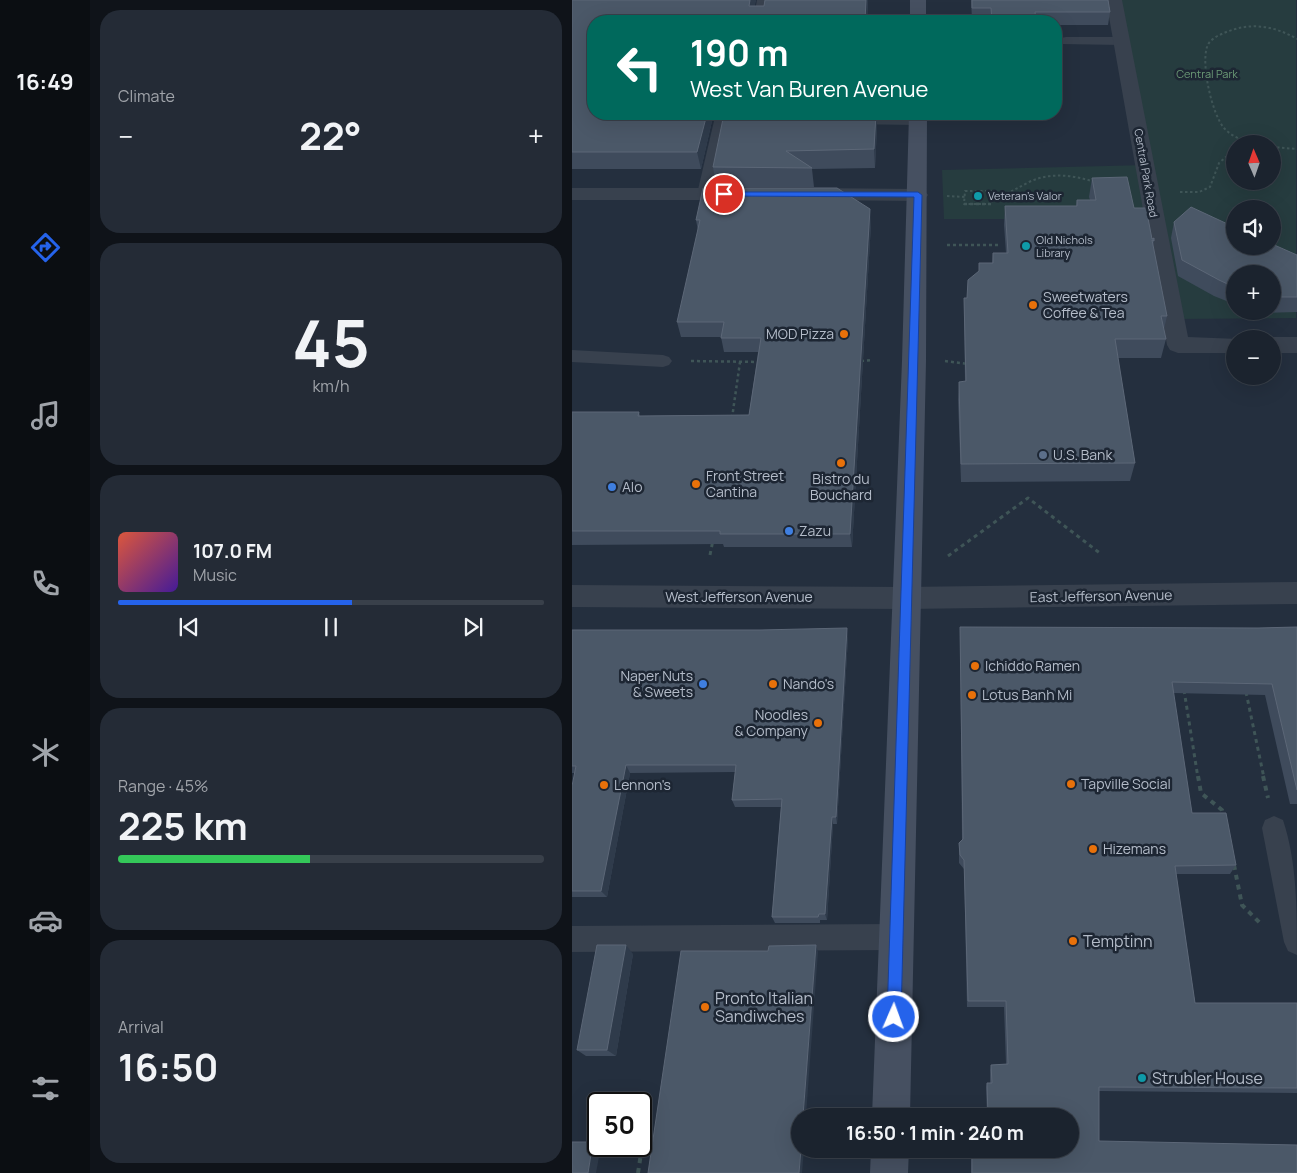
<!DOCTYPE html>
<meta charset="utf-8">
<style>
body{margin:0;font-family:Manrope,sans-serif;background:#242b36;color:#f1f3f6;height:100vh;display:flex;flex-direction:column;font-size:19px;white-space:nowrap}
*{box-sizing:border-box;margin:0}
p{font-size:16px;color:#a0a4aa}
.icon{flex:none;width:28px;height:28px;fill:none;stroke:currentColor;stroke-width:2;stroke-linecap:round;stroke-linejoin:round}
.map{position:relative;flex:1;overflow:hidden}
.sheet{display:flex;flex-direction:column;gap:10px;padding:10px;background:#0f1319;width:482px}
.sheet>*{flex:none}
.banner{position:absolute;left:15px;top:15px;width:475px;height:105px;border-radius:20px;box-shadow:0 5px 20px #0002,0 0 0 1px #39404a;background:#00695c;color:#fff;overflow:hidden}
.needle{width:32px;rotate:358deg}
.tools{position:absolute;left:654px;top:135px;display:grid;gap:10px}
.tools a{display:grid;place-items:center;width:55px;height:55px;border-radius:50%;background:#1b232e;box-shadow:0 5px 20px #0002,0 0 0 1px #39404a;font-size:25px}
.speed{position:absolute;left:15px;top:1092px;display:flex;gap:10px;font-size:25px;font-weight:700;text-align:center}
.speed>*{display:grid;place-content:center;width:65px;height:65px;border-radius:50%;background:#1b232e;box-shadow:0 5px 20px #0002,0 0 0 1px #39404a;line-height:1}
.speed .limit{border:2px solid #111;border-radius:8px;background:#fff;color:#111}
.pin{position:absolute;display:grid;place-items:center;width:42px;height:42px;color:#fff;margin:-21px;border:2px solid #fff;border-radius:50%;box-shadow:0 1px 5px #0007}
.me{position:absolute;width:55px;margin:-28px;rotate:2deg;stroke-linejoin:round;filter:drop-shadow(0 0 4px #0008)}
.turn{display:flex;align-items:center;gap:18px;height:105px;padding:0 20px;font-size:22px}
.turn .icon{width:65px;height:65px;stroke-width:2.5}
.turn b{display:block;font-size:35px;line-height:42px}
.big{font-size:38px;font-weight:700;line-height:1.1}
.sheet .widget{flex:1;display:flex;flex-direction:column;justify-content:center;gap:8px;min-width:0;padding:0 18px;border-radius:20px;background:#242b36}
.sheet .dial{align-items:center;gap:0}
.dial b{font-size:65px;line-height:1}
.song{display:flex;align-items:center;gap:15px}
.cover{width:60px;height:60px;border-radius:8px;background:linear-gradient(135deg,hsl(10 70% 55%),hsl(260 70% 35%))}
.played{height:5px;border-radius:2px;background:linear-gradient(90deg,#2563eb 55%,#39404a 55%)}
.keys{display:flex;justify-content:space-around;direction:ltr}
.heat{display:flex;justify-content:space-between;align-items:center;font-size:28px;direction:ltr}
.charge{height:8px;border-radius:4px;background:linear-gradient(90deg,#34c759 45%,#39404a 0)}
.trip{position:absolute;left:219px;top:1108px;width:288px;height:50px;border-radius:25px;background:#1b232e;box-shadow:0 5px 20px #0002,0 0 0 1px #39404a;font-weight:700;line-height:50px;text-align:center}
main{display:flex;flex:1;min-height:0}
.tab-bar{display:flex;flex-direction:column;width:90px;justify-content:space-around;align-items:center;background:#0b0e12;color:#a0a4aa}
.tab-bar .icon{width:35px;height:35px}
.tab-bar .active{color:#2563eb}
.tab-bar b{font-size:22px;color:#f1f3f6}
.map>svg:first-child{display:block}
</style>
<main>
<nav class="tab-bar">
<b>16:49</b>
<svg class="icon active" aria-label="directions" viewBox="0 0 24 24"><path d="M12 3l9 9-9 9-9-9zM9 14v-3h6M13 9l2 2-2 2"/></svg>
<svg class="icon" aria-label="music" viewBox="0 0 24 24"><path d="M9 18V5l10-2v13"/><circle cx="6" cy="18" r="3"/><circle cx="16" cy="16" r="3"/></svg>
<svg class="icon" aria-label="phone" viewBox="0 0 24 24"><path d="M5 4h4l2 5-3 2q2 4 5 5l2-3 5 2v4C11 20 4 13 5 4z"/></svg>
<svg class="icon" aria-label="climate" viewBox="0 0 24 24"><path d="M12 3v18M4 7l16 10M4 17L20 7"/></svg>
<svg class="icon" aria-label="car" viewBox="0 0 24 24"><path d="M5 17H2v-5l4-1 3-4h7l3 4 3 1v5h-3M9 17h6M6 11h13"/><circle cx="7" cy="17" r="2"/><circle cx="17" cy="17" r="2"/></svg>
<svg class="icon" aria-label="filters" viewBox="0 0 24 24"><path d="M4 7h16M4 17h16"/><circle cx="9" cy="7" r="2"/><circle cx="15" cy="17" r="2"/></svg>
</nav>
<section class="sheet">
<div class="widget"><p>Climate</p>
<div class="heat"><a>−</a><b class="big">22°</b><a>+</a></div>
</div>
<div class="widget dial"><b>45</b><p>km/h</p></div>
<div class="widget">
<div class="song"><i class="cover"></i><div><b>107.0 FM</b><p>Music</p></div></div>
<div class="played"></div>
<div class="keys"><svg class="icon" aria-label="previous" viewBox="0 0 24 24"><path d="M18 5L8 12l10 7zM5 5v14"/></svg><svg class="icon" aria-label="pause" viewBox="0 0 24 24"><path d="M8 5v14M16 5v14"/></svg><svg class="icon" aria-label="next" viewBox="0 0 24 24"><path d="M6 5l10 7-10 7zM19 5v14"/></svg></div>
</div>
<div class="widget"><p>Range · 45%</p><b class="big">225 km</b><div class="charge"></div></div>
<div class="widget"><p>Arrival</p><b class="big">16:50</b></div>
</section>
<div class="map">
<svg width="725" height="1173" viewBox="0 0 725 1173">
<rect width="100%" height="100%" fill="#242f3e"/>
<path fill="#263c3f" fill-rule="evenodd" d="M545,0H724V318L601,319L567,219H372L370,170L575,165ZM662,144H700V181H662ZM662,209H700V246H662ZM662,274H700V311H662Z"/>
<g fill="none" stroke-linecap="round" stroke-linejoin="round">
<path stroke="#3f5557" stroke-width="2" stroke-dasharray="2.5 2.5" stroke-linecap="butt" d="M675,142C667,139 658,135 652,128C640,114 629,65 635,47C637,40 645,36 652,33C677,22 701,25 725,39
M673,143L681,144
M700,147L725,149
M393,191H419L420,204H392Z
M608,192H627L638,187L647,163L662,150
M375,196L393,197
M420,197C434,195 444,189 457,182C478,172 501,175 523,182"/>
<path stroke="#3f5557" stroke-width="2.5" stroke-dasharray="3 3" stroke-linecap="butt" d="M392,204H420
M375,245H427
M119,361L188,362
M289,361L300,360
M373,361L396,364
M160,418L168,362"/>
<path stroke="#3f5557" stroke-width="3" stroke-dasharray="4 4" stroke-linecap="butt" d="M138,555L141,540
M376,556L456,498L529,554
M612,690L626,778
M674,692L692,778"/>
<path stroke="#3f5557" stroke-width="4" stroke-dasharray="5 5" stroke-linecap="butt" d="M626,776L629,793L650,810L652,817
M691,776L696,798
M662,865L670,905L688,923
M66,1173L74,1121"/>
<path fill="#38414e" fill-rule="evenodd" d="M185,0H197L193,21H181Z
M494,37H549L556,41L549,45L489,44L487,41L489,38Z
M149,117L184,118L186,121L184,124L155,125L141,194L138,197H128L125,194L142,121L144,118Z
M277,117H346L351,118L353,121L351,124L346,125L272,124L270,121L272,118Z
M0,350L91,355L97,357L100,361L97,365L91,367L0,362Z
M702,816L711,820C725,862 725,910 725,955L716,951L712,942L690,828L693,820Z
M325,924L334,928L338,937L334,946L325,950L0,952V926Z"/>
<path fill="#38414e" fill-rule="evenodd" d="M534,0H550L616,337L667,339H662V353H606L598,350L595,345Z
M0,188H167L174,190L177,194L174,198L167,200H0Z
M237,188L346,189L353,191L356,195L353,199L346,201L237,200L230,198L227,194L230,190Z
M700,337H725V353H700V339H695Z
M725,582V604L334,609L324,606L320,598L324,590L334,587Z"/>
<path fill="#38414e" fill-rule="evenodd" d="M0,585L334,587L344,590L348,598L344,606L334,609L0,607Z"/>
<path fill="#465061" fill-rule="evenodd" d="M338,0H354V21H338Z
M337,114H355L354,361L338,1116H300L330,361Z
M299,1149H337L336,1173H298Z"/>
</g>
<path fill="#3f4b5c" d="M0,0H184L182,6H192L193,0H296L295,21L21,114H305V115H304L305,127L303,168L240,169L242,187H144L141,167L152,115H149L144,116L140,121L129,169H0Z
M399,0H536L538,12L536,25H484V21H418V20H400Z
M520,178L562,208L580,239L582,241L581,246L595,316L592,329L594,339L589,358H546L563,463L558,481L389,482L386,400L387,382H393L392,317V298H395L407,272V263H420L421,253H434L432,225L433,206H504L505,200H518L517,197Z
M124,220L299,224L280,547H152L151,544L0,545V412H67L68,416L177,415L186,352H152L149,337H109L105,322L126,231Z
M602,222L725,255V312L682,313L679,311H700V274H662V304L642,296L606,276L599,238Z
M388,627L686,628L725,627V804H718L693,695L601,693L620,813L664,865L658,874H604L623,1003H725V1093L527,1091V1141L725,1173H399V1149H498V1116H415L414,1087L415,1083H418V1070L419,1065L434,1064L432,1007H395L392,869L387,863V843L390,840Z
M0,630L276,637L265,824H261L255,920H248V923H203L200,917L209,807H163L160,800L163,772L58,773L35,897H0V786L3,773H0Z
M61,954L44,1056H14L5,1050Z"/>
<path fill="#2f3b4b" d="M178,0H184L180,21L177,6Z
M294,0H296L295,21H293Z
M135,114H148L149,115L144,116L140,121L129,169L125,152Z
M304,114L305,127L303,168L302,149Z
M298,209L299,224L280,547L278,534Z
M275,628L276,637L265,824L264,817Z
M54,765L58,773L35,897L29,891Z
M260,817L261,824L255,920L253,914Z
M54,945L61,954L44,1056L35,1050Z
M244,945L246,952L234,1116H231Z
M21,1142L26,1144V1146H29L24,1173H16Z
M229,1149H232L230,1173H227Z"/>
<path fill="#4b5868" stroke="#5c6777" d="M0,0H178L177,6H192L193,0H294L293,21H21V114H135L125,152H0Z
M400,0H536L538,12H463L464,21H420L419,8H400Z
M152,114H304L302,149L214,151L240,168L141,167Z
M555,177L562,208H574L580,239L582,238V241L580,240L595,316H589L594,339H543L563,463L389,464L387,382L394,381L392,298H395L396,280L407,271V263H421V253H436L433,206H505V200H524L520,178Z
M131,188H265L298,209L278,534H148V531H0V412H67L66,416L177,415L189,338H149L152,322H105L128,220H124Z
M619,207L662,227V246H700V244L725,255V297H700V274H662V287L647,280L610,260L602,222Z
M388,627L686,628L725,627V790L700,684L600,682L620,813H654L664,865L603,866L623,1003H725V1088L527,1087V1141L725,1145V1173H400V1149H498V1116H416L415,1083H420L419,1065L436,1064L434,1001H396L392,860L388,855L387,843L391,839Z
M275,628L264,817H260L253,914H247L246,917H200L210,799L160,800L164,765H54L29,891H0V786L4,766H0V630H188Z
M25,945H54L35,1050H5Z
M244,945L231,1116H228V1149H229L227,1173H76L109,951H196L197,946Z
M0,1142H21L16,1173H0Z"/>
<path fill="#2563eb" stroke="#184099" d="M149,192H346L350,195L329,1017L327,1022L322,1024L317,1022L315,1017L342,197L152,196H149Z"/>
<g fill="#0f9aa8" stroke="#1d2633" stroke-width="2">
<circle cx="406" cy="196" r="5"/>
<circle cx="454" cy="246" r="5"/>
<circle cx="570" cy="1078" r="5"/>
</g>
<g fill="#e8710a" stroke="#1d2633" stroke-width="2">
<circle cx="461" cy="305" r="5"/>
<circle cx="272" cy="334" r="5"/>
<circle cx="269" cy="463" r="5"/>
<circle cx="124" cy="484" r="5"/>
<circle cx="403" cy="666" r="5"/>
<circle cx="201" cy="684" r="5"/>
<circle cx="400" cy="695" r="5"/>
<circle cx="246" cy="723" r="5"/>
<circle cx="499" cy="784" r="5"/>
<circle cx="32" cy="785" r="5"/>
<circle cx="521" cy="849" r="5"/>
<circle cx="501" cy="941" r="5"/>
<circle cx="133" cy="1007" r="5"/>
</g>
<circle fill="#5c6f8a" stroke="#1d2633" stroke-width="2" cx="471" cy="455" r="5"/>
<g fill="#3f7fe0" stroke="#1d2633" stroke-width="2">
<circle cx="40" cy="487" r="5"/>
<circle cx="217" cy="531" r="5"/>
<circle cx="131" cy="684" r="5"/>
</g>
<g text-anchor="middle" stroke-width="5" stroke-linejoin="round" paint-order="stroke">
<g font-size="11" fill="#6b9a76" stroke="#1d2633">
<text x="635" y="78">Central Park</text>
</g>
<g font-size="11" fill="#b4bcc9" stroke="#1d2633">
<text transform="translate(574 173) rotate(80)" y="4">Central Park Road</text>
</g>
<g font-size="11" fill="#b4bcc9" stroke="#1d2633" text-anchor="start">
<text x="416" y="200">Veteran's Valor</text>
<text x="464" y="244">Old Nichols<tspan x="464" dy="13">Library</tspan></text>
</g>
<g font-size="14" fill="#b4bcc9" stroke="#1d2633" text-anchor="start">
<text x="471" y="302">Sweetwaters<tspan x="471" dy="16">Coffee &amp; Tea</tspan></text>
<text x="262" y="339" text-anchor="end">MOD Pizza</text>
<text x="481" y="460">U.S. Bank</text>
<text x="134" y="481">Front Street<tspan x="134" dy="16">Cantina</tspan></text>
<text x="269" y="484" text-anchor="middle">Bistro du<tspan x="269" dy="16">Bouchard</tspan></text>
<text x="50" y="492">Alo</text>
<text x="227" y="536">Zazu</text>
<text x="413" y="671">Ichiddo Ramen</text>
<text x="121" y="681" text-anchor="end">Naper Nuts<tspan x="121" dy="16">&amp; Sweets</tspan></text>
<text x="211" y="689">Nando's</text>
<text x="410" y="700">Lotus Banh Mi</text>
<text x="236" y="720" text-anchor="end">Noodles<tspan x="236" dy="16">&amp; Company</tspan></text>
<text x="509" y="789">Tapville Social</text>
<text x="42" y="790">Lennon's</text>
<text x="531" y="854">Hizemans</text>
</g>
<g font-size="14" fill="#b4bcc9" stroke="#1d2633">
<text transform="translate(529 596) rotate(-1)" y="5">East Jefferson Avenue</text>
<text x="167" y="602">West Jefferson Avenue</text>
</g>
<g font-size="16" fill="#b4bcc9" stroke="#1d2633" text-anchor="start">
<text x="511" y="947">Temptinn</text>
<text x="143" y="1004">Pronto Italian<tspan x="143" dy="18">Sandiwches</tspan></text>
<text x="580" y="1084">Strubler House</text>
</g>
</g>
</svg>
<div class="tools">
<a><svg class="needle" viewBox="-14 -14 28 28"><path d="M0-13l5 13h-10z" fill="#e53935"/><path d="M0 13l5-13h-10z" fill="#a0a4aa"/></svg></a>
<a><svg class="icon" aria-label="sound" viewBox="0 0 24 24"><path d="M4 9h4l5-4v14l-5-4H4zM17 9q2 3 0 6"/></svg></a>
<a>+</a>
<a>−</a>
</div>
<div class="speed"><div class="limit">50</div></div>
<div class="pin" style="left:152px;top:194px;background:#d93025"><svg class="icon" aria-label="arrive" viewBox="0 0 24 24"><path d="M6 21V4h12l-3 4 3 4H6"/></svg></div>
<svg class="me" style="left:322px;top:1017px" viewBox="-20 -20 40 40"><circle r="17" fill="#2563eb" stroke="#fff" stroke-width="3"/><path d="M0-11L8 9 0 5-8 9z" fill="#fff"/></svg>
<div class="trip">16:50 · 1 min · 240 m</div>
<div class="banner">
<div class="turn"><svg class="icon" aria-label="left" viewBox="0 0 24 24"><path d="M17 20v-9H6M10 6l-5 5 5 5"/></svg><div><b>190 m</b>West Van Buren Avenue</div></div>
</div>
</div>
</main>
